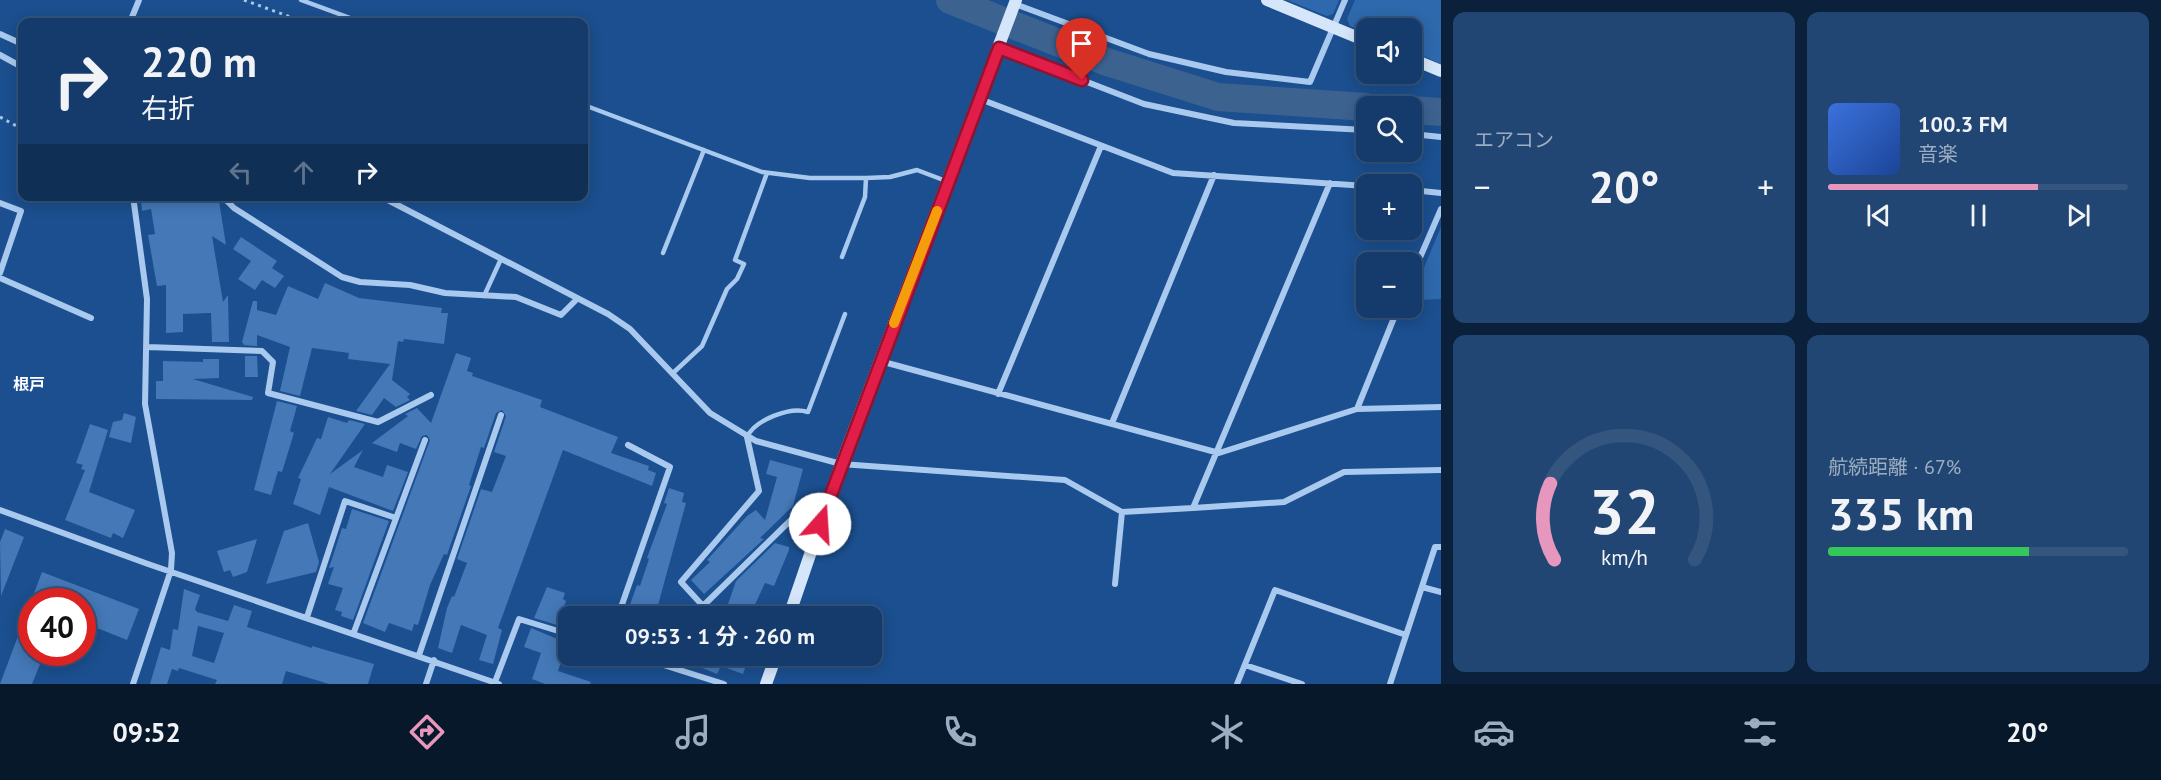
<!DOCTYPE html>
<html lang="ja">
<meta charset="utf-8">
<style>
body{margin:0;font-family:"PT Sans","Noto Sans JP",sans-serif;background:#214673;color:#f1f3f6;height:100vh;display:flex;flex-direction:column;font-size:22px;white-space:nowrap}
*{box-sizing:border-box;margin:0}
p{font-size:20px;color:#9dadc1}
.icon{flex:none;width:33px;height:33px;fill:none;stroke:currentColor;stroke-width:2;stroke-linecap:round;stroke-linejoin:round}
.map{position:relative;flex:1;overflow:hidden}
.sheet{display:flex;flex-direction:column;gap:12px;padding:12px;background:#0b203b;width:720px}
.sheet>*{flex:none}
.banner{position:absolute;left:18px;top:18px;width:570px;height:183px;border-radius:12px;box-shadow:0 3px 15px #0003,0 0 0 2px #33557e;background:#143b6b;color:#f1f3f6;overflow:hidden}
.controls{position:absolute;left:1356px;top:18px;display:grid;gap:12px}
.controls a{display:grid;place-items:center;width:66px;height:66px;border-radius:12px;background:#143b6b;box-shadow:0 3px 15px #0003,0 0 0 2px #33557e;font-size:30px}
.speed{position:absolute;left:18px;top:588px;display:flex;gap:12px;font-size:30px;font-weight:700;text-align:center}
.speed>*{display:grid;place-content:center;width:78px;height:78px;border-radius:50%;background:#143b6b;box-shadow:0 3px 15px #0003,0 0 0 2px #33557e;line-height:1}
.speed .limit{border:9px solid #d22;background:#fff;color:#111}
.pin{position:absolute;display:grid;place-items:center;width:51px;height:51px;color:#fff;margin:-62px -26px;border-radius:50% 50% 50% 0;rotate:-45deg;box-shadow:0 0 6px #0007}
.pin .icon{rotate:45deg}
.me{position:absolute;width:66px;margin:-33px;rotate:19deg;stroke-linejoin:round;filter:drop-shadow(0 0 4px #0008)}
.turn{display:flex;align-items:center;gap:21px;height:126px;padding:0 24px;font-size:27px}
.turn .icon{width:78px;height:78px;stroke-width:2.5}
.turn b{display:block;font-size:42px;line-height:51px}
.lanes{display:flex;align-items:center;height:57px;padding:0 24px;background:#0003;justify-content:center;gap:30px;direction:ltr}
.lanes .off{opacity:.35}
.big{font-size:45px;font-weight:700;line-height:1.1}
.sheet .card{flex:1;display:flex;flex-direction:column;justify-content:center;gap:9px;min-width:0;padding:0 21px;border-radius:12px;background:#214673}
.sheet .dial{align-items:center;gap:0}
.dial svg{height:156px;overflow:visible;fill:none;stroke:#33557e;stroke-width:7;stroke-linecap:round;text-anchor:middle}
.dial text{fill:#f1f3f6;stroke:none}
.song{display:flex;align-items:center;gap:18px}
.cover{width:72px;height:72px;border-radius:9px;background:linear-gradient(135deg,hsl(220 70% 55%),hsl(220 70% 35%))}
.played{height:6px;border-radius:3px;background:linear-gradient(90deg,#e797bd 70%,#33557e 70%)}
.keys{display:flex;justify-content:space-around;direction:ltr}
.heat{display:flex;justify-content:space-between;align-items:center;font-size:33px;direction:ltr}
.charge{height:9px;border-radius:4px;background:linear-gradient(90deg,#34c759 67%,#33557e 0)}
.sheet .tiles{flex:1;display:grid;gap:12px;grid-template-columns:repeat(2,1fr)}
.trip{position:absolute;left:558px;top:606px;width:324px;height:60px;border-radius:12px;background:#143b6b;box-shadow:0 3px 15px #0003,0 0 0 2px #33557e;font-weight:700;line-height:60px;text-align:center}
.menu{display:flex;height:96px;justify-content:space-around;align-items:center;background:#08182b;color:#9dadc1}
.menu .icon{width:42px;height:42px}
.menu .active{color:#e797bd}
.menu b{font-size:27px;color:#f1f3f6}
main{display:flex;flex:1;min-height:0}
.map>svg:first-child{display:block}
</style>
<main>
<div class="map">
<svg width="1441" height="684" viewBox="0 0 1441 684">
<rect width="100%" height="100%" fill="#1b4f8f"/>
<path fill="#2e69ad" d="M1287,0H1339L1333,14L1327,16Z
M1355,0H1441V64L1412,51V28H1366V33L1350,26L1347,19Z
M1441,227V299L1417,300L1413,294Z"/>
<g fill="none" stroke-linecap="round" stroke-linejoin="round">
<path stroke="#3c6290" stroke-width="28" d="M950,0L1107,62L1218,97L1366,107
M1412,110L1441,112"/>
</g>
<path fill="#4478b7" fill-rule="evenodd" d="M149,196H217L219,201L226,245L212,236L223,302L228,295L229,342H212L211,313L183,314V332L166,333V285L157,286L148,235L155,234L151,209L142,211L141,198Z
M241,237L277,261L272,268L284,276L275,288L262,280L255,290L238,279L251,261L233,249Z
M325,283L359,298L442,308L441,313H448L444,344L404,339L403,342L398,341L392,380L410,394L407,397L410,400L396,407L384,398L372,415L356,411L390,364L348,359L349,353L312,348L300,396L280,391L290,347L257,335V346L244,345L242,342L253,301H257V310L276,315L288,286L318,299Z
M456,353L471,358L467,371L473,373L472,376L542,400L540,407L618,437L611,453L649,466L648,470L656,473L652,486L563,450L498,628L502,630L493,664L479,660L487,635L461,625L452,653L438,648L447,608L452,596L454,597L467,563L457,559L481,489L492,492L506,456L494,452L506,416L502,410L496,413L484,448L481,447L469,485L471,486L447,555L444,554L430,585L418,625L414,624L412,631L389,623L385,632L363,623L430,440L427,435L422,436L416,449L400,443L397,452L372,443L408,416L405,414L417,408L431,423Z
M245,356H257L258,377H245Z
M203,359H219V378L193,379L253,397L252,400L156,399V381H163V361L203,362Z
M277,401L297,406L290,431L294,433L282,472L278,471L271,495L254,490Z
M124,413L136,417L131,443L109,437L113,422L122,420Z
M328,417L347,423L349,420L365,424L330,474L363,450L354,467L383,477L387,465L408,472L393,511L329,487L320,515L293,504L301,479L298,478L317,438L321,439Z
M90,424L108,430L89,492L135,510L123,538L113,533L111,538L65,520L85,470L81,469L83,465L76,463Z
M770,460L803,469L793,506L760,538L764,539L704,594L691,580L710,562L707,560L747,516L756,510L765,520L777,477L766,474Z
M669,488L684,493L682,502L686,503L655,616H626L637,585L640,586L649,559L647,558L667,504L664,503Z
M352,509L389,521L353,620L341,616L342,612L335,610L343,588L328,584L334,567L329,568L342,528L346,529Z
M308,523L319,562L316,572L266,584L284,531Z
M5,529L24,537L1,596L0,542Z
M257,539L247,572L233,577L230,570L224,572L217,551Z
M775,543L789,547V550L774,586L765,583L752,611L727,607L736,581Z
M42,572L139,609L127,640L82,622V602H32V652H45L32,684H0Z
M547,587L565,593L563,599L566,601L557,625L534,618Z
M184,589L200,595L195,609L197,612L228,621L234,605L252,611L247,627L312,648V646L374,664L368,684H329L286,671L282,684H215L217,680L179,668L178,671L172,669L167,684H150L161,647L170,650L173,629L178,630ZM198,626L224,633L214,663L192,656Z
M531,628L567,643L558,671L591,682L590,684H545L532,679L541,653L524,647Z
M673,656H749L743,674L721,666L717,674Z"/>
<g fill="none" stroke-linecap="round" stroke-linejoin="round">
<path stroke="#a9c9ee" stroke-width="3" stroke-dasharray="3 4.5" stroke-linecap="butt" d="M244,0L304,22
M0,117L22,129"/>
<path stroke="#a9c9ee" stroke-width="4.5" d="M301,0L361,22
M584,105L762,172L810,178H866L890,177L917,170L946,181
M663,253L704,150
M842,257L865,197L866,178
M484,296L501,259
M673,373L702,346L727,289L737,279L744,264L735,260L767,173
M747,437C755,420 790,406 808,412L845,314"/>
<path stroke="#a9c9ee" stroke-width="6" d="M1015,4L1149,54L1226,72L1310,82L1345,0
M130,22L139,0
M0,34L22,44
M999,48L1144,104L1234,123L1366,130
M0,55L22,67
M980,99L1173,173L1366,186
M1412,134L1441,137
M1412,190L1441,193
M133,196L147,299L145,404L172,553L171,570L133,684
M222,196L234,208L342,277L360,282L410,285L445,293L516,297L561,315L577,299
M380,196L608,314L630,329L710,413L756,441L841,464L1065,480L1122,512L1115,584
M0,203L21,211L0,273
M1412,276L1441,209
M0,278L91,318
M147,347L262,351L273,362L268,393L378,422L431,395
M880,361L1219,453L1357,409L1441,407
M998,394L1101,146
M1357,409L1398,308
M1112,423L1214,175
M747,437L759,491L681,582L703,606L801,510L826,506
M1193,508L1284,502L1344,472L1441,470
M0,510L148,564L499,684
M1122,512L1193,508L1330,183
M1422,587L1441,592
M618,616L670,467L628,445
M307,617L345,501L396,518
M354,632L425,440
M419,655L501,415
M635,656L724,684
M1245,665L1302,684
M495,682L519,619L568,634
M426,684L434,660
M1237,684L1275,590L1406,635
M1390,684L1435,547H1441"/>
<path stroke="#d6e6fa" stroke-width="12" d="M1267,0L1366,41
M1412,59L1441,71
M789,616L841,464L1016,0
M766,684L776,656"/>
</g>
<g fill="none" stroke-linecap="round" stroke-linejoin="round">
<g stroke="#92132f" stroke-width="15">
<path id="route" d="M820,524L999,48L1082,80"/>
</g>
<use href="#route" stroke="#e11d48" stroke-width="10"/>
<path stroke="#f59e0b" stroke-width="10" d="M894,323L937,211"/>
</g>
<g text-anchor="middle" stroke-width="6" stroke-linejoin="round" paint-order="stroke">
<g font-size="16" font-weight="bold" fill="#fff" stroke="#1b4f8f">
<text x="29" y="390">根戸</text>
</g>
</g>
</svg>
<div class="controls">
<a><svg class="icon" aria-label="sound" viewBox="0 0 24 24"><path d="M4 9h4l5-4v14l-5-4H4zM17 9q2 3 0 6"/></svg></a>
<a><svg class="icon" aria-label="search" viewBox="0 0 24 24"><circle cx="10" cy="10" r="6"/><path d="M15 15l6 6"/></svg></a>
<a>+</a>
<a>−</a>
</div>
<div class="speed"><div class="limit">40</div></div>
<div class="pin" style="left:1082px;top:80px;background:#d93025"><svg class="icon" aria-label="arrive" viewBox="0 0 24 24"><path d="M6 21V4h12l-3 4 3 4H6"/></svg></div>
<svg class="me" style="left:820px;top:524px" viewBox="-20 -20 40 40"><circle r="19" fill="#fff"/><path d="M0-13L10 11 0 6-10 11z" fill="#e11d48"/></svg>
<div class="trip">09:53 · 1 分 · 260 m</div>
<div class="banner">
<div class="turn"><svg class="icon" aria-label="right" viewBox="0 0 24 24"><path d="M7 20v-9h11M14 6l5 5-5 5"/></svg><div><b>220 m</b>右折</div></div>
<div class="lanes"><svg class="icon off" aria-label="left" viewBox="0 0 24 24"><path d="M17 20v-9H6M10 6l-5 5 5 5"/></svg><svg class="icon off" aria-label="ahead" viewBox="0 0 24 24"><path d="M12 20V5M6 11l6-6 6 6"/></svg><svg class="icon" aria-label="right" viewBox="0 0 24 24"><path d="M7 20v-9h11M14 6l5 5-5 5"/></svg></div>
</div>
</div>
<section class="sheet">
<div class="tiles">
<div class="card"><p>エアコン</p>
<div class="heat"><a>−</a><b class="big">20°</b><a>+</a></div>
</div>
<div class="card">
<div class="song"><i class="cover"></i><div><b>100.3 FM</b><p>音楽</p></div></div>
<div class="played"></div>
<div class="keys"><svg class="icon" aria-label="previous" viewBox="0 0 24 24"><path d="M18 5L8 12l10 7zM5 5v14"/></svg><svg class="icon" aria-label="pause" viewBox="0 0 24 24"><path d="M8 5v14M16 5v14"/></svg><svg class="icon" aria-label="next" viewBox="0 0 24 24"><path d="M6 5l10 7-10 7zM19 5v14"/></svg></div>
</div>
<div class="card dial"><svg viewBox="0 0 100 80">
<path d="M14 69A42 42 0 1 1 86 69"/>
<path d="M14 69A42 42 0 0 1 12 30" stroke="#e797bd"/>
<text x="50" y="56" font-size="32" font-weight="700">32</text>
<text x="50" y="72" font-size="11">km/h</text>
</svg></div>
<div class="card"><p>航続距離 · 67%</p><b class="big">335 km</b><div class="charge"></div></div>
</div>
</section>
</main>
<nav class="menu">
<b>09:52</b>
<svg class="icon active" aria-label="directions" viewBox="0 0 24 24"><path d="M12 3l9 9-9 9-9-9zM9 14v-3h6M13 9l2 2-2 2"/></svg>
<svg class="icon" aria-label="music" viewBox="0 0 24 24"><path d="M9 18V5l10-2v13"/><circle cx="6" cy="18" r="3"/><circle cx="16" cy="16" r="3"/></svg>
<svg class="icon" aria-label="phone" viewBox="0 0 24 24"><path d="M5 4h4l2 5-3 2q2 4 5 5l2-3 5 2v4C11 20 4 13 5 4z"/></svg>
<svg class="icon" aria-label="climate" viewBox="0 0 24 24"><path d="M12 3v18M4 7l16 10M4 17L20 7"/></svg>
<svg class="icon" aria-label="car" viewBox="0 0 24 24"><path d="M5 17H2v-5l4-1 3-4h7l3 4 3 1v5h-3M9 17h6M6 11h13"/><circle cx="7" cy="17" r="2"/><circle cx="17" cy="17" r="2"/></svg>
<svg class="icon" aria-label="filters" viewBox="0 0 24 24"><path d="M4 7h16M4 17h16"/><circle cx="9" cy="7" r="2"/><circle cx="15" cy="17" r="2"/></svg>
<b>20°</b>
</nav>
